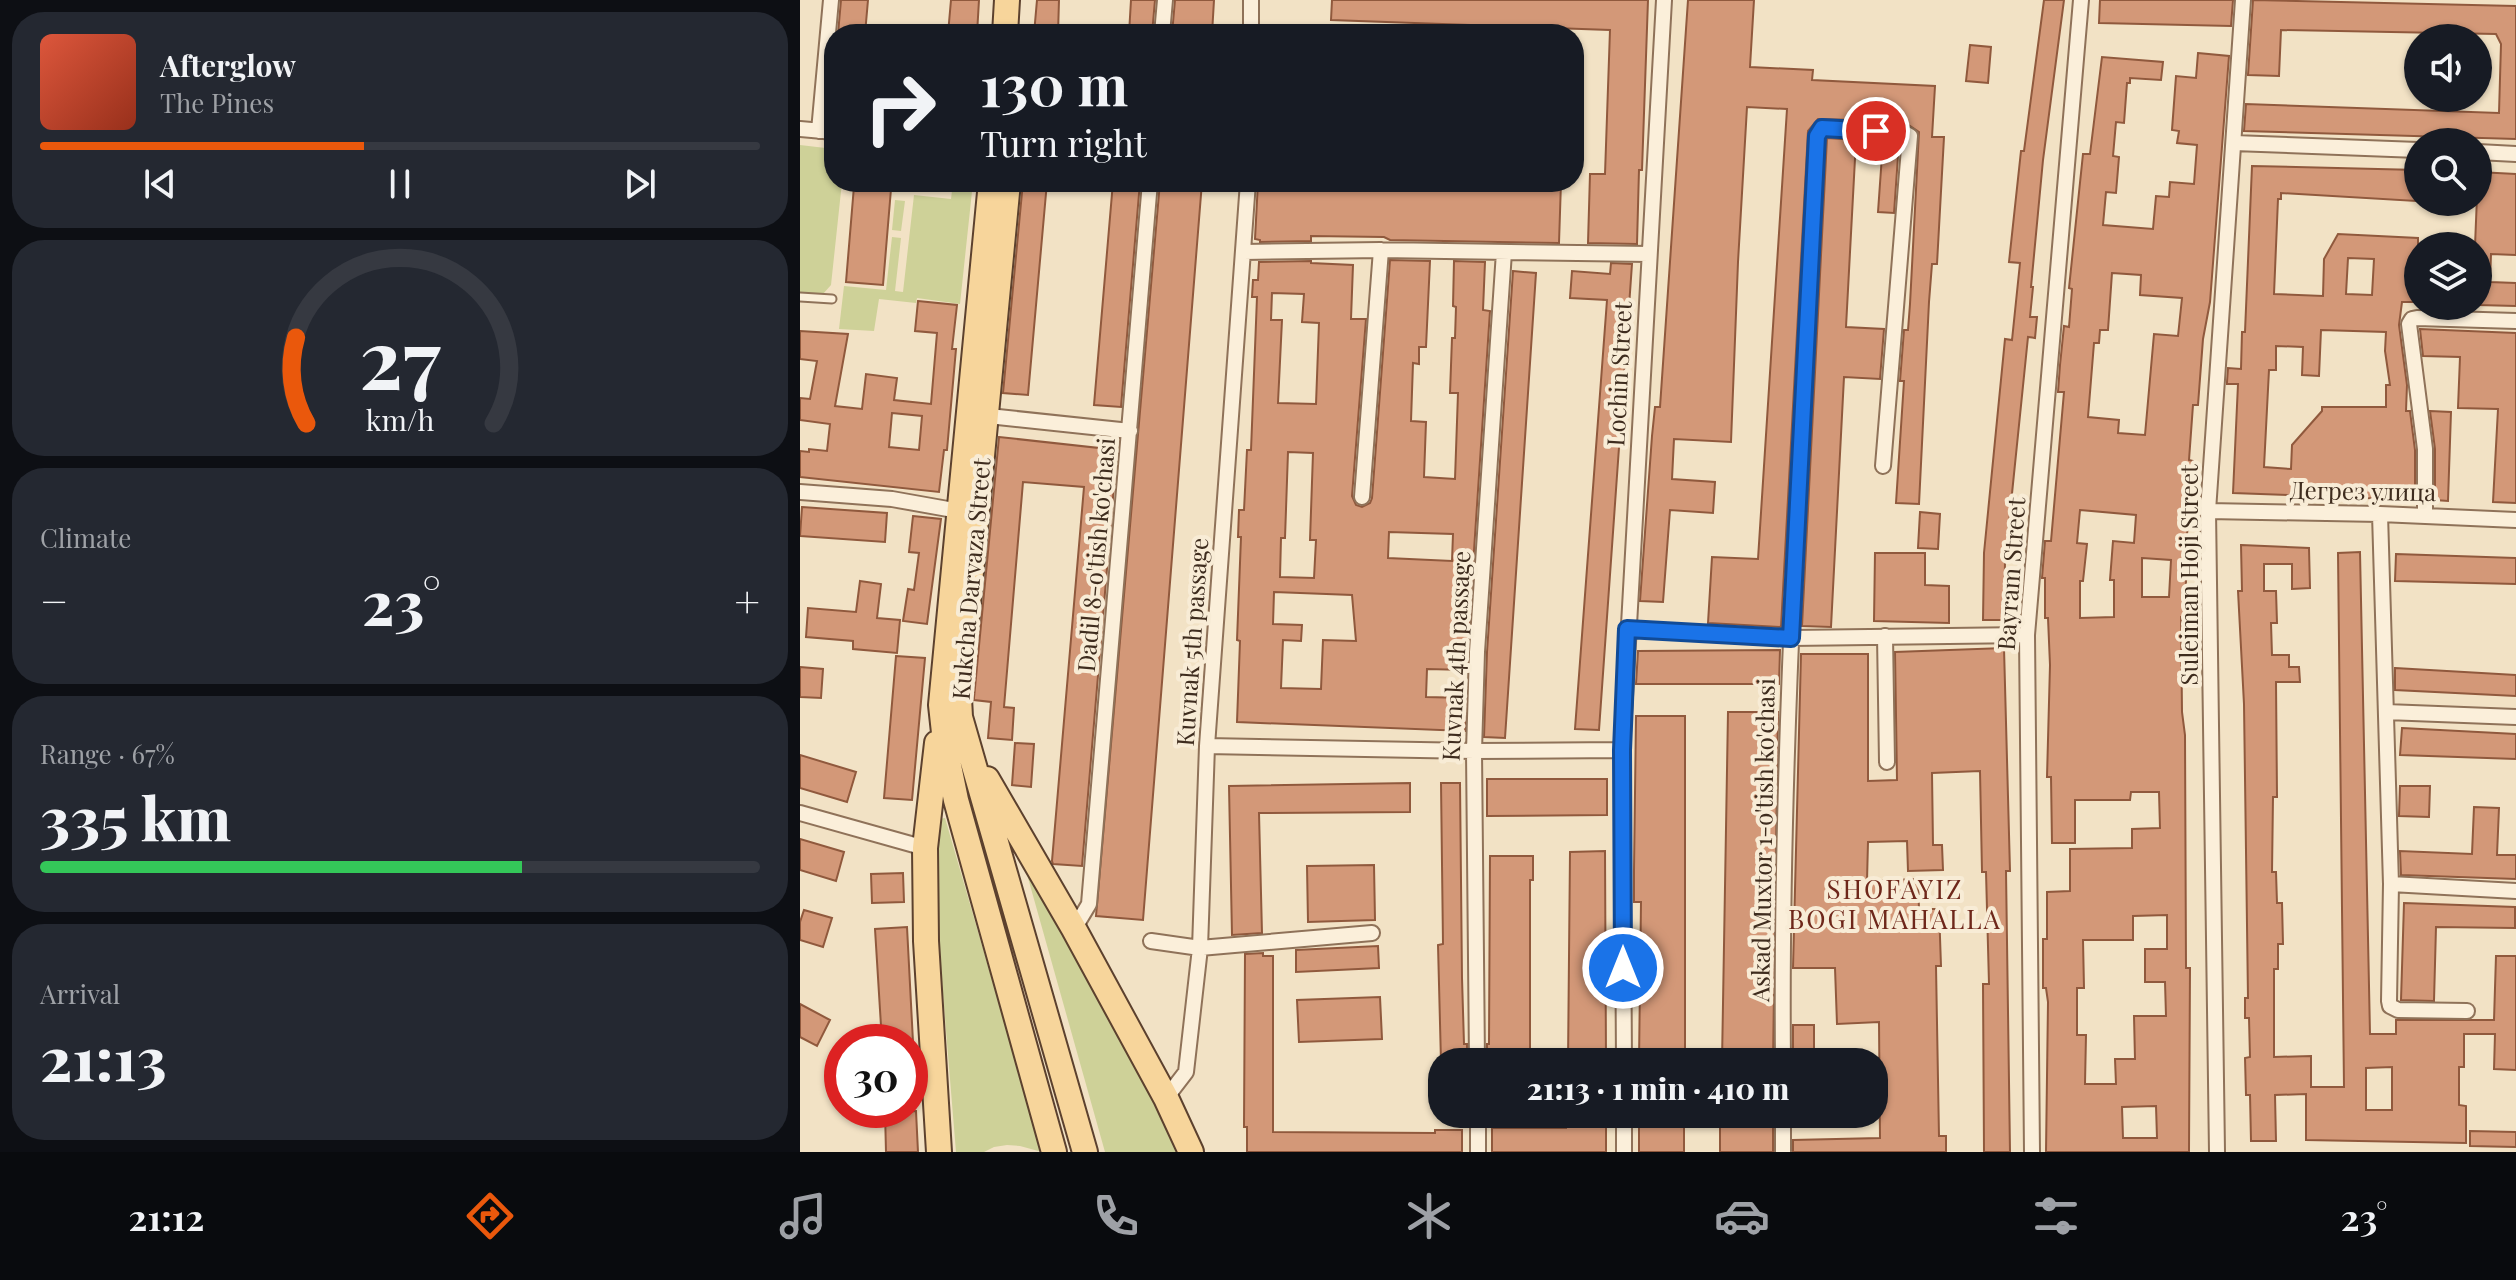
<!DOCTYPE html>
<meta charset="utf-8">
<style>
body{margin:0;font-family:"Playfair Display",serif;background:#242831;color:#f1f3f6;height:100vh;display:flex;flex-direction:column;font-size:30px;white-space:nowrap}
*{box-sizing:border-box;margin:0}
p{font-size:26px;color:#9ea1a6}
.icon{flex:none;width:44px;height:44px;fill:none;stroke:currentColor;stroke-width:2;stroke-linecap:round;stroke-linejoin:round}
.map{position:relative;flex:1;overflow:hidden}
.sheet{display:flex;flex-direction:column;gap:12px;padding:12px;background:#0d0f14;width:800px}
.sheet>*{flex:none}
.guide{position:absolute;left:24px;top:24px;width:760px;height:168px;border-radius:32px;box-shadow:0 2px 6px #0004;background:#171b24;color:#f1f3f6;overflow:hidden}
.controls{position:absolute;left:1604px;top:24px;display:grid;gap:16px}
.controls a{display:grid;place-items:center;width:88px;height:88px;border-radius:50%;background:#171b24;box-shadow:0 2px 6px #0004;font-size:40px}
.speed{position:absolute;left:24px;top:1024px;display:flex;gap:16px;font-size:40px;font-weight:700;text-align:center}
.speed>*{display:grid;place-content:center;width:104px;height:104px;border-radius:50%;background:#171b24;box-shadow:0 2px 6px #0004;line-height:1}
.speed .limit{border:12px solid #d22;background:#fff;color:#111}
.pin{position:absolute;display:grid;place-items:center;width:68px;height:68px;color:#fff;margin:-34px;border:4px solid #fff;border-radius:50%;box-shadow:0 2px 8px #0007}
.me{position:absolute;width:88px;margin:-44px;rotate:0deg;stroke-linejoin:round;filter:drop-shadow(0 0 6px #0008)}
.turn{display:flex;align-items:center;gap:28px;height:168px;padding:0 24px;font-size:36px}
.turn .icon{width:104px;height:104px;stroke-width:2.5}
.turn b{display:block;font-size:56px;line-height:68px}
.big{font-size:60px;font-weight:800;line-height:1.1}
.sheet .card{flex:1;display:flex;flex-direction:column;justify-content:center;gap:12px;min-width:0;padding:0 28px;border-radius:32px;background:#242831}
.sheet .dial{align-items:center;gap:0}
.dial svg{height:208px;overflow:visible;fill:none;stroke:#363941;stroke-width:7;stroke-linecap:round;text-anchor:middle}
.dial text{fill:#f1f3f6;stroke:none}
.song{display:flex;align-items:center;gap:24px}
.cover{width:96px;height:96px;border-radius:12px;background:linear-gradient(135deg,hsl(10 70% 55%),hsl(10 70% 35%))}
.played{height:8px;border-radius:4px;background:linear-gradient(90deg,#ea580c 45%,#363941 45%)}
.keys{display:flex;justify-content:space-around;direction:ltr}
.heat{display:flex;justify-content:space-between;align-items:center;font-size:44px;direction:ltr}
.charge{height:12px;border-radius:6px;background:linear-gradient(90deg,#34c759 67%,#363941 0)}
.trip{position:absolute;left:628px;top:1048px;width:460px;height:80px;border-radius:32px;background:#171b24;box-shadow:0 2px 6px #0004;font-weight:800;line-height:80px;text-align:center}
.tab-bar{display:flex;height:128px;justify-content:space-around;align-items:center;background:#090b0e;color:#9ea1a6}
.tab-bar .icon{width:56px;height:56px}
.tab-bar .active{color:#ea580c}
.tab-bar b{font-size:36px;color:#f1f3f6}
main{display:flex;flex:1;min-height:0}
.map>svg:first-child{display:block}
</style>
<main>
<section class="sheet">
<div class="card">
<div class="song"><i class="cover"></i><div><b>Afterglow</b><p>The Pines</p></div></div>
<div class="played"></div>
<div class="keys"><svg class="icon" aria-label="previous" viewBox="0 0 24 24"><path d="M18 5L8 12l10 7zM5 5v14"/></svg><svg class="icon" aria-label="pause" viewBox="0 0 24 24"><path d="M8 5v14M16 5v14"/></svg><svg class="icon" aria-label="next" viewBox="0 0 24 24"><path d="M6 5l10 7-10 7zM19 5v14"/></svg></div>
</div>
<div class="card dial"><svg viewBox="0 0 100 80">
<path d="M14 69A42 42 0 1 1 86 69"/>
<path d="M14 69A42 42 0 0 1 10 36" stroke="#ea580c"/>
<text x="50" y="56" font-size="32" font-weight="700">27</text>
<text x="50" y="72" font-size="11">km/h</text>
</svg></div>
<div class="card"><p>Climate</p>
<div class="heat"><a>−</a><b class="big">23°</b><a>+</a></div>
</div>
<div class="card"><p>Range · 67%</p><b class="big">335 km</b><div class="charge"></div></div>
<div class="card"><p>Arrival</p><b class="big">21:13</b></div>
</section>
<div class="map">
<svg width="1716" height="1152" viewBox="0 0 1716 1152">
<rect width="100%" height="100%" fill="#f2e2c5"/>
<path fill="#ced198" d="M0,145L34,149V182H42L31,285L23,294L0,292Z
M153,182H173L160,304L117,298L116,303L79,299L74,331L39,329L44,286L86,290L92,237L101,238L95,291L103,292L114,195L151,199Z
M95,200L105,201L101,231L92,230Z
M145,818L242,1152L220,1146L207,1145L194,1147L184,1152H156L134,884L140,819Z
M221,853L362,1111L380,1152H305Z"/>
<path fill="#d39878" stroke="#90593d" stroke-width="2" fill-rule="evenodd" d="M41,0H68L65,34H38Z
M151,0H179L177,34H148Z
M237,0H259L258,34H234Z
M331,0H355L352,34H329Z
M375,0H414L412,34H372Z
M532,0H848L842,170H839L837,244L788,243L790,174H805L810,30L531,20Z
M888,0H954L950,67L1013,70L1012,80L1135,86L1132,137H1144L1137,264H1132L1129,302L1119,504L1096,503L1104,381H1100L1104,330H1108L1110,304L1119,132L1104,122L1084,121V118L1057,116V120L1018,119L1008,131L981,627L908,623L912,557L958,559L987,109L947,107L938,262L931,442L874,439L872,479L915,482L913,513L870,510L863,602L840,601L852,436L855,407H860Z
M1244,0H1264L1243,160L1231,287H1233L1230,317H1237L1235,338L1228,337L1205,562L1204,620H1183L1184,553L1205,339L1212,340L1220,263L1209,262L1221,151H1224Z
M1300,0H1433L1431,26L1299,23Z
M1453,0L1716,6V139L1444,131L1446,104L1699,113L1701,44L1696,34L1481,30L1479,76L1448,75Z
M1170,45L1191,47L1188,83L1166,81Z
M1398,53L1429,56L1410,302L1403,339L1398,405H1393L1389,460L1393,461L1386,547H1388L1384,616L1381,617L1382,712L1385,735L1386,968H1390L1389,1152H1246L1248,1002L1246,988H1243V939H1247V892L1270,891V849L1332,848V829L1360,828L1359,792H1331L1330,800H1275V843H1252L1251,777H1247L1250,665L1248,618H1245V578H1242L1245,541H1251L1264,392H1258L1260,365L1264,326L1269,327L1272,289L1269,288L1283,154H1290L1302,57L1363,62L1361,80L1330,78V83H1327L1324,123L1316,122L1313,156L1319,157L1316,193L1306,192L1303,225L1353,229L1356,196L1369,197L1370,182L1394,184L1397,145L1377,143L1379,131L1372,130L1376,76L1396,78ZM1312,273L1341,275L1340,295L1382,298L1378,336L1354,334L1345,435L1318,433L1319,420L1288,417L1294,343H1299L1300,330H1308ZM1280,510L1336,515L1334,543L1313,541L1310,580H1314V617L1280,618V581H1283L1287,544L1277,543ZM1342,558L1371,560L1369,597H1342ZM1367,915V949H1345V982H1365L1366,1016H1334L1335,1059H1315L1316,1084H1285L1286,1035H1277V988H1284L1283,940H1333V916ZM1356,1106L1357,1138H1323L1322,1107Z
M1027,138L1056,140L1046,327L1084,329L1080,379L1044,377L1031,627L1002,626Z
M1083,141L1099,142L1094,213L1078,212Z
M1452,166L1618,170L1616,201L1481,193V199H1478L1474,294L1523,296L1524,259L1538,234L1618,238V302H1602L1599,325L1607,385L1606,411H1610L1615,450V500L1433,493L1438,384H1427V382L1428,368L1441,369L1442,332H1445ZM1548,258L1574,259L1572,295L1546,294ZM1521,330L1586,332L1585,351L1590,385H1586V407H1522V411L1492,445L1491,469L1464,467L1469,370H1476V346L1503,347L1502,375L1519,376Z
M1678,172L1716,174V255L1691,254L1690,282L1716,283V306L1678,305V246H1675Z
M223,182H247L228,395L203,393Z
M313,182H340L321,407L294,405Z
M360,182H402L343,920L296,916Z
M458,182H761L759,243L590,240L584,237L511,236V241L460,242V240L455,239Z
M54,186L91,189L83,285L46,282Z
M590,260L630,261L626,347H619V364L613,363L611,421L626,422L624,477L655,479L658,393H650L652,338H655L656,307L653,306L654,261L685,262L683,310L690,311L666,670L627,669L626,697L666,698L665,731L437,722L440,641L437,640L441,537H438L439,510H444L447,450H451L457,297H452L453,280H458L459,262L511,261V263L553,265L551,319H566L552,496L556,505L562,507L570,503L572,498ZM472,293L504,294L502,322L519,323L516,404L478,403L482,320H471ZM488,452L513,453L510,540H516L514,578L480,577L481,538H485ZM589,532L653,534L652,561L588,558ZM474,592L552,595L556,641L523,640L521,689L481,688L483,640L501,641L502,625L473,624Z
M811,263L832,264L799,730L775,729L807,300L770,298L772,271L810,274Z
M713,271L736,273L705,738L684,737L687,652Z
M118,301L157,305L152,349H156L147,450H144L139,492L0,477V451L9,452V449L27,451L30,424L0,420V398L10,399L17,361L0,359V331L48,334L35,406L62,409L66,374L97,378L94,400L131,404L137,333L115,331ZM92,413L122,416L119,450L89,447Z
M1620,329L1716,333V503L1693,502L1698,409L1658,408L1660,357L1623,356Z
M1630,411L1651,412L1648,501L1635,500V449Z
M199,437L317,450L282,866L253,864L252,861L284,487L223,482L204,707L214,708L212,740L188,738L191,702L174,700V698Z
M2,507L87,513L85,542L0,536Z
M1120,512L1140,514L1138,549L1118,548Z
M113,516L141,519L127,624L103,621L108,589L114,590L119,553L109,552Z
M1441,545L1509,548L1510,588L1492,589V564H1464V591H1476L1477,623H1471L1472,655H1489V667H1499L1500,682H1476L1477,797H1473L1472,872H1476L1477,903H1482L1483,944H1478V969H1474V1057L1511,1056V1087H1544L1538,553L1560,552L1570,1034H1596V1020H1694L1696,956H1716V1070L1694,1069L1695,1034H1664V1067H1659V1105L1666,1106V1143L1506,1140V1094L1475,1095L1476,1141H1451L1450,1095H1446L1445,1058L1450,1057L1449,1018H1445V998H1448L1444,704L1438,591H1442ZM1592,1067V1110H1566V1068Z
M1075,553H1125V585L1149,586V623L1074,621Z
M1596,554L1716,558V584L1595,581Z
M60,581L81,584L77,618L100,620L97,653L53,649V641L6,637L8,608L56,612Z
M1204,648L1210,871H1206L1210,1152H1184L1183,984H1189L1186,872H1182L1180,771L1132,773L1133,845H1142L1143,870L1108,871L1107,841L1068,842L1067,881L1118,879L1119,909H1139L1141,966H1136L1139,1136H1146V1152H993V1140L1080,1138L1079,1022L1037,1024L1035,968H993L1001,654H1068V781L1097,780L1095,652Z
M980,650L979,684H836L838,651Z
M96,656L125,658L112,800L84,798Z
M0,667L23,669L21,698L0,697Z
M1595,668L1716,675V696L1595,690Z
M928,712H978L973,1062H922Z
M836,716H885V1062H839L841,902H834V870Z
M1602,728L1716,734V759L1600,755Z
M215,743L234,744L231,787L212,785Z
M0,755L56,772L47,802L0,788Z
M687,779H807V815L687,816Z
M610,783V812L459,813L462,933L432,935L429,786Z
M641,783H660L662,978L664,1044H667V1062H641L638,945L643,944Z
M1600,786H1630L1629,817L1599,816Z
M1674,807L1699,808L1697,855H1716V879L1601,875L1600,851L1672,854Z
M0,839L44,852L36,881L0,870Z
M805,851L806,1062H768L770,852Z
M690,856H733V880H730V1062H687V1044H689Z
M574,865L575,920L508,922L507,866Z
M103,873L104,902L72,903L71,874Z
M1604,903L1715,907V928L1636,927L1634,1001L1601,1000Z
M4,910L32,918L23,947L0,940V922Z
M107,927L113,1042H82L75,929Z
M578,946L579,968L496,972V950Z
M463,953V956H473V1132L635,1133V1130H662V1152H447V1127H444L445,954Z
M580,997L582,1039L499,1042L497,1000Z
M0,1004L30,1020L17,1046L0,1037Z
M993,1025H1014V1062H993Z
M116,1111L118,1152H86L85,1112Z
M766,1114H806V1152H692V1128H766Z
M839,1114H884V1152H839Z
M920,1114H973V1152H920Z
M1670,1131L1716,1132V1147L1670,1146Z"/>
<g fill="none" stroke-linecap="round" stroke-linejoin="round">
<g stroke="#8f7259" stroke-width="11">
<path id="service" d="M0,297L32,299"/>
</g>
<g stroke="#8f7259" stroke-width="18">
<path id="minor" d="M451,0V34
M362,34L365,0
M0,129L34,132
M19,131L31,0
M1434,143L1618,150
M1678,152L1716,154
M444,252L581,250L849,254
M179,415L330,431
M0,492L92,499L159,511
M562,497L581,250
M1408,511L1580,514L1716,520
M1580,514L1591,884L1589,1001L1590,1006L1598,1010L1667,1011
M1625,515V449L1609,324L1612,319L1617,318L1716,321
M827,629L991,638L1227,635
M1085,636L1087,762
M1586,712L1716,717
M407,746L674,751L822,750
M0,813L125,848
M1591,884L1716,891
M274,929L289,904L350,182
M351,941L400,948L572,933
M677,1062L674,751L677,652L704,252
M824,1062L822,750L864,0
M983,1062C980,753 1001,444 1017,136L1022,128L1103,132L1110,136L1083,466
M366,1098L386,1072L400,948L407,746L448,182
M678,1114V1152
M824,1114V1152
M983,1114V1152
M1232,1152L1227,635L1281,0
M1417,1152L1408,511L1443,0"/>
</g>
<g stroke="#5c412e" stroke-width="28">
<path id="primary" d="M205,34L207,0
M191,182L141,705L146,751L156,800L254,1152
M208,182L159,698L160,717L285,1152
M137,743L125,848L126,941L139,1152
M187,779L274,929L366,1098L391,1152"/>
</g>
<use href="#service" stroke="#fbefda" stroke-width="7"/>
<use href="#minor" stroke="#fbefda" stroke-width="14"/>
<use href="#primary" stroke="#f7d59b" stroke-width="24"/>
</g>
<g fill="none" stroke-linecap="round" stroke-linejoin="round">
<g stroke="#114b97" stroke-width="20">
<path id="route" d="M823,968L822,750L827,629L991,638L1017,136L1022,128L1076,131"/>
</g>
<use href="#route" stroke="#1a73e8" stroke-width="14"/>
</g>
<g text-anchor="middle" stroke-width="8" stroke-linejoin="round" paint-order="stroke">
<g font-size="24" fill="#3e2c1e" stroke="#f8ecd6">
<text transform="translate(820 374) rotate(-87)" y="8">Lochin Street</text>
<text transform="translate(1563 492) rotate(1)" y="8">Дегрез улица</text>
<text transform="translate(297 555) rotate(-85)" y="8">Dadil 8-o'tish ko'chasi</text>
<text transform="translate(1212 574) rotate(-86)" y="8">Bayram Street</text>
<text transform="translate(1390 575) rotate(-90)" y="8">Suleiman Hoji Street</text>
<text transform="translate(172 579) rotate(-85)" y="8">Kukcha Darvaza Street</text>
<text transform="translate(393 642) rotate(-86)" y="8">Kuvnak 5th passage</text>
<text transform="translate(657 656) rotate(-87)" y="8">Kuvnak 4th passage</text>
<text transform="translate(964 840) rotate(-89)" y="8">Askad Muxtor 1-o'tish ko'chasi</text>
</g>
<g font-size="26" letter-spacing="2" fill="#6e271a" stroke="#f8ecd6">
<text x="1095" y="899">SHOFAYIZ<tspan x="1095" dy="30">BOGI MAHALLA</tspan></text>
</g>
</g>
</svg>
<div class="controls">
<a><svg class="icon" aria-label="sound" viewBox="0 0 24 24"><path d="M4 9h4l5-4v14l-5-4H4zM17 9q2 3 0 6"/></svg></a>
<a><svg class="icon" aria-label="search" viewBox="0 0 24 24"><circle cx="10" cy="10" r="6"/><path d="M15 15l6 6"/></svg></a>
<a><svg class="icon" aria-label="layers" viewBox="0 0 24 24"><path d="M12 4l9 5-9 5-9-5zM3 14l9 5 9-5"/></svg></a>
</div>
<div class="speed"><div class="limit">30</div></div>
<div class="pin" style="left:1076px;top:131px;background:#d93025"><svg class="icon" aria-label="arrive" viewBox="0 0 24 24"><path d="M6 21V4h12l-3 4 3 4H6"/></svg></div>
<svg class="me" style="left:823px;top:968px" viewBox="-20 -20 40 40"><circle r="17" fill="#1a73e8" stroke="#fff" stroke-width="3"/><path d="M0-11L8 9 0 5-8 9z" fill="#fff"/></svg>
<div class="trip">21:13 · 1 min · 410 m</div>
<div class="guide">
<div class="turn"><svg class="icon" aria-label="right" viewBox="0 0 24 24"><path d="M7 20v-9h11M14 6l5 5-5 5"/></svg><div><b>130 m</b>Turn right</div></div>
</div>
</div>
</main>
<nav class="tab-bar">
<b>21:12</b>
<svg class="icon active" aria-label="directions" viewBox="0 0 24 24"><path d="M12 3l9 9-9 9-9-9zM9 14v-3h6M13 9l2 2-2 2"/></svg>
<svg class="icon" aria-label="music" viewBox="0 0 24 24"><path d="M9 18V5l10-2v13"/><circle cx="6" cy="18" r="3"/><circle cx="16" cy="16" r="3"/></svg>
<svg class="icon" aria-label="phone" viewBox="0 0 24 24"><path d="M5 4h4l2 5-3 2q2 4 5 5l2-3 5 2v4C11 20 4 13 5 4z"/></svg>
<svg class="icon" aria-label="climate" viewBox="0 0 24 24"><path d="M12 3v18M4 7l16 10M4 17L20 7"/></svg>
<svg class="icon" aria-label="car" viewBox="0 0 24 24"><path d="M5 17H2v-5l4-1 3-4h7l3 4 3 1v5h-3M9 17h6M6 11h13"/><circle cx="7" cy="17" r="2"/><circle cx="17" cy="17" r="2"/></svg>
<svg class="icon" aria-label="filters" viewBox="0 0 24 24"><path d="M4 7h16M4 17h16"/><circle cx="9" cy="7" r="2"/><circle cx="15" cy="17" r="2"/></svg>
<b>23°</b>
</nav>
